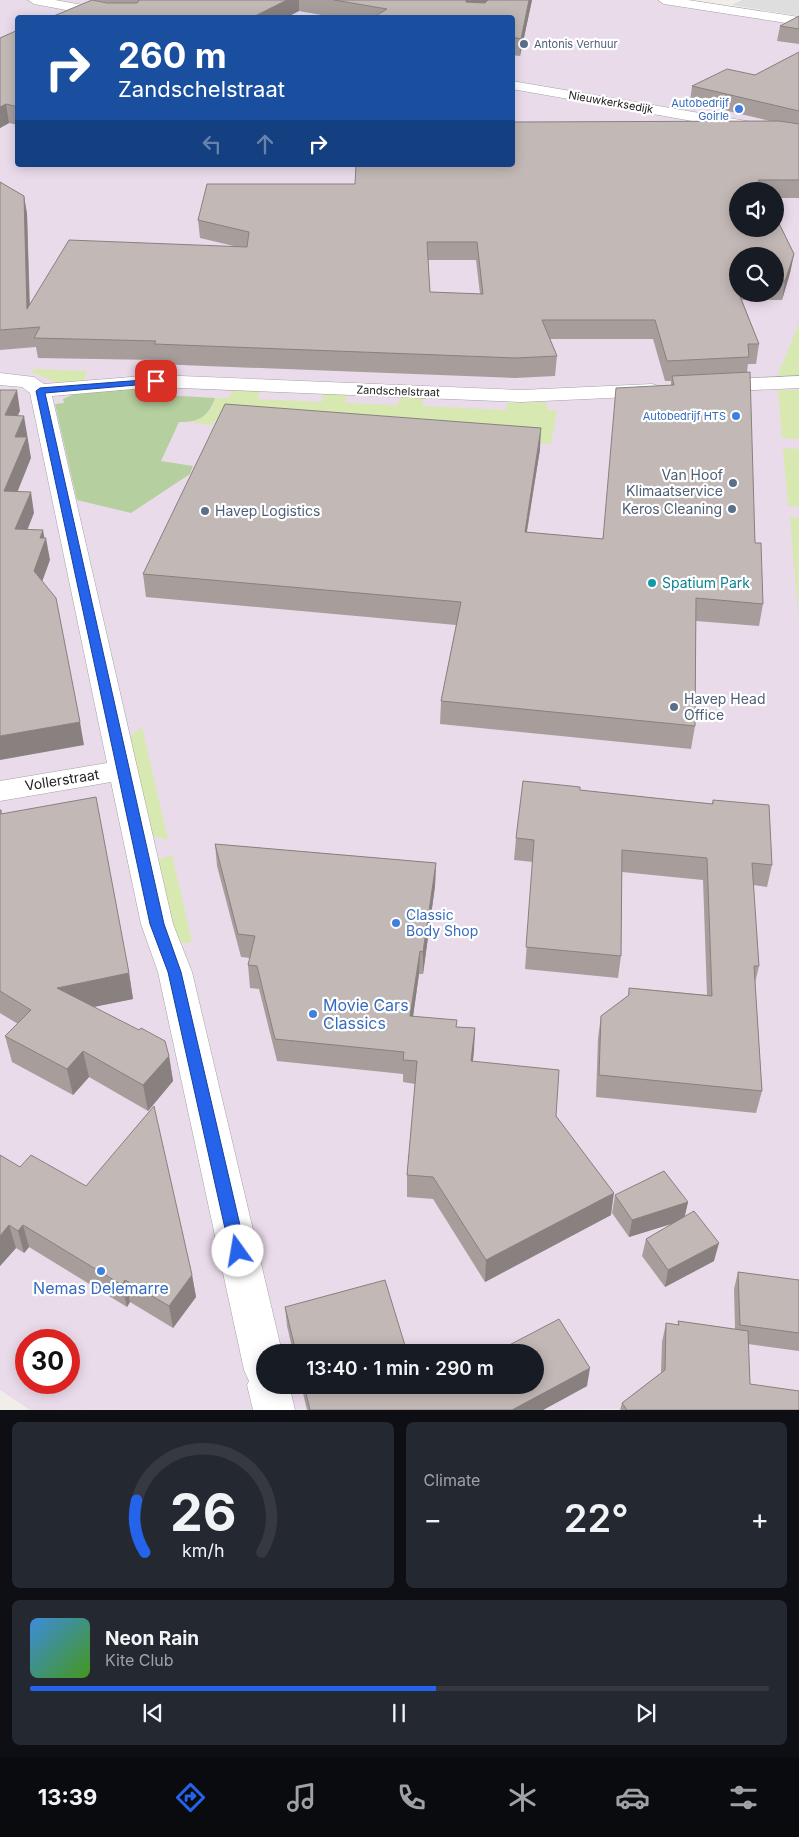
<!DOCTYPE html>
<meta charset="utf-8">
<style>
body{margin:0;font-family:Inter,sans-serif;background:#242831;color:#f1f3f6;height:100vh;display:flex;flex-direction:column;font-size:19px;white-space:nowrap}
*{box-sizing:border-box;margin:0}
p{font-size:16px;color:#9ea1a6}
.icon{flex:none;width:28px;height:28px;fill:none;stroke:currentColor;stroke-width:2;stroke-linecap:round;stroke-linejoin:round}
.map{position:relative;height:1410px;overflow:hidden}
.panel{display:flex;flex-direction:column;gap:12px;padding:12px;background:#0d0f14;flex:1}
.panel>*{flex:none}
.guide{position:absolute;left:15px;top:15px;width:500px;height:152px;border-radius:5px;box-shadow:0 2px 12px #0003;background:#1a4fa0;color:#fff;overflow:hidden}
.fabs{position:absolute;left:729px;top:182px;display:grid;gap:10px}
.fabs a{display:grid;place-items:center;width:55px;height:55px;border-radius:50%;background:#171b24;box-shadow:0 2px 12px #0003;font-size:25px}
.speed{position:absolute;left:15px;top:1329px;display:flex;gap:10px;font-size:25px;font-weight:700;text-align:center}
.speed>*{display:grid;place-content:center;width:65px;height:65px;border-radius:50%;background:#171b24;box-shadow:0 2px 12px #0003;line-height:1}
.speed .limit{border:8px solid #d22;background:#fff;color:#111}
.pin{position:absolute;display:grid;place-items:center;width:42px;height:42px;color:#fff;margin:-21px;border-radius:10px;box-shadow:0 2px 8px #0006}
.me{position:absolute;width:55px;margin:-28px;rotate:347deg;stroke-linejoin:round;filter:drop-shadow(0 0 4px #0008)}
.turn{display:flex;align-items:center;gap:18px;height:105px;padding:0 20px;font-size:22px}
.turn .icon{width:65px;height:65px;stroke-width:2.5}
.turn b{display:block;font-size:35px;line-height:42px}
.lanes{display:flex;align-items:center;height:48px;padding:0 20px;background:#0003;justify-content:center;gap:25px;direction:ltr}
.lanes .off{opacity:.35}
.big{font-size:38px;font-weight:600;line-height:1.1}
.panel .tile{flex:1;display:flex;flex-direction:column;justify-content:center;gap:8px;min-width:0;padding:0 18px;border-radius:8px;background:#242831}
.panel .dial{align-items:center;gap:0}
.dial svg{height:130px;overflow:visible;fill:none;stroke:#363941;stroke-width:7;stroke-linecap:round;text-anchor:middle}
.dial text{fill:#f1f3f6;stroke:none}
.song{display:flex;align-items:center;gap:15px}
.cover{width:60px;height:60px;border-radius:8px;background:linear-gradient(135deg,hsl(210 70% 55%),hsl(100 70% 35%))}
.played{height:5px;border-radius:2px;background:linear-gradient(90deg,#2563eb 55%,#363941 55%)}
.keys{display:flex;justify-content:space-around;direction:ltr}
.heat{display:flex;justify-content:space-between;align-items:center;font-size:28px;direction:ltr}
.panel .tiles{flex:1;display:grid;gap:12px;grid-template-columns:1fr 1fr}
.tile:last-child{grid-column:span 2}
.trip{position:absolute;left:256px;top:1344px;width:288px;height:50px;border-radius:25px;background:#171b24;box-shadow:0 2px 12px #0003;font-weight:600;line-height:50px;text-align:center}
.tab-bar{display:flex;height:80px;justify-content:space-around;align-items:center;background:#090b0e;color:#9ea1a6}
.tab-bar .icon{width:35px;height:35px}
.tab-bar .active{color:#2563eb}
.tab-bar b{font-size:22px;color:#f1f3f6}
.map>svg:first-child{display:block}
</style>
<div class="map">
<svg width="799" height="1410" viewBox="0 0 799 1410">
<rect width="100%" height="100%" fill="#f1ede9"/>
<path fill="#eadbea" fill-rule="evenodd" d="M0,0H653L799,22V1409L30,1410L0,1390ZM18,18H512V165H18ZM738,191H775V229H738ZM738,256H775V294H738ZM26,1340H69V1382H26ZM265,1352H535V1385H265Z"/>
<path fill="#d7e9b1" d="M799,323V378L777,377Z
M33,369L88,371L83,382H56L32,372Z
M232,390L260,391L257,399L322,402L324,393L347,394L345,403L398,405L400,396L423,397V406L506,410L507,403L546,402L548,410H557L551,444L216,419L213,425L192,423L211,410L215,398H229Z
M778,390H799V439L782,438Z
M783,448L799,449V507L788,506Z
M790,517L799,518L798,616Z
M142,727L168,840L153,836L130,736Z
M172,855L192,942L180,943L173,930L157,860Z"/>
<path fill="#b6cf9f" d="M167,386L164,395L215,398C209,416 198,423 179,422L161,461L193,466L190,474L131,513L77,500L55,404L64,403L63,399L76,393Z"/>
<path fill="#dedede" d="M742,0H799V16L732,5Z"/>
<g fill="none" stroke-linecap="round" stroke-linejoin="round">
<g stroke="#a3a3a3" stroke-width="1">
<path id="minor" d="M658,0H688L799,17V25L664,4Z
M0,373L34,377L44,384L156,375L521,390L652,384L659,386L662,390L659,394L652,396L521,402L156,387L52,396L173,924L192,972L282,1352H265V1385H289L295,1410H253L247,1385L249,1381L244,1370L158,972L141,924L111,782L0,801V781L107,763L30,393L22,387L0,385Z
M799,376V388L712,392L705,390L702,386L705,382L712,380Z"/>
</g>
<g stroke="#a3a3a3" stroke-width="1">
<path id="tertiary" d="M28,0H55L133,14L139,18H109L34,4Z
M512,81L799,130V140L512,89Z"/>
</g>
<use href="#minor" fill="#fff" fill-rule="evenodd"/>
<use href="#tertiary" fill="#fff" fill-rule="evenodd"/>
</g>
<path fill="#a79e9c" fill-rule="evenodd" d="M93,0H532L520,56L512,55V18H338L299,11L109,3Z
M799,16V44L777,41L780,26Z
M18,30V125L9,123L0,128V38Z
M799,52V198H775V191H738L794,254L790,273L782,300H742L759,344L756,364H748L747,372L755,543L763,604L759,626L696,621L695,726L691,749L440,724L441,701L456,625L146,597L143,574L540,449L527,532L602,539L671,385V381H665L653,339H550L557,356L555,376L515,378L156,364V360L38,358L36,347L0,350V182L24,196L27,214L30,305L238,247L200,238L198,220L355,184L770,121L690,102L692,86L755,75ZM738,256H775V294H738ZM428,260H476L480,294L430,292Z
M580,790L712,804L713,800L772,865L767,887L753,885L759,966L755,983L762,1091L756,1113L596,1097L598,1038L601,1016L628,996L629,988L707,995L703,880L622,872L621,956L618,978L525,969L533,862L514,860L516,838Z
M0,810H1L2,814L129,973L133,999L94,1007L169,1056L173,1081L148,1111L89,1077L73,1095L12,1062L5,1036L18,1024L0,1013Z
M215,844L436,863L435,886L423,974H419L413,1016L457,1027L475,1028L473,1061L556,1116L611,1215L485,1282L433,1199L407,1197V1175L415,1084L403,1082V1074L277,1061L259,989L250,988L248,965L250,958L241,957L217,866Z
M0,1155L192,1275L196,1297L173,1328L130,1302L127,1307L29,1247L24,1253L16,1248L0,1266Z
M615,1195L688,1202L684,1217L714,1261L665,1287L642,1256L646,1239L674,1223L629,1237L612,1213Z
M738,1272L799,1280V1351L748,1344L750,1384L799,1410H620L622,1403L661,1373L662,1342L666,1323L678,1325V1321L735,1329L734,1289Z
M285,1307L407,1352H293L287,1326Z
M301,1385H423L425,1389L587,1386L543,1410H307Z"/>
<path fill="#88817f" d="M287,0H299V11L286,18H251Z
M466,0H491L466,16Z
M529,0H532L520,56L521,39Z
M6,104L9,123L0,128V107Z
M24,196L27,214L30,328L27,309Z
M794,254L790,273L782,300L785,281Z
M17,390L20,411L8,436L5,415Z
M24,416L31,458L9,513L4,491L15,437Z
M541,428L540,449L523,554L525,532Z
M31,492L34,513L19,551L15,529Z
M43,530L45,541L46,538L50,560L38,593L34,571L40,538Z
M80,722L84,745L0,760V736Z
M436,863L435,886L423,974V952Z
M420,951L419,974L410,1038V1016Z
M129,973L133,999L63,1013L57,988Z
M475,1028L474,1051L470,1083L471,1061Z
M83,1051L89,1077L73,1095L67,1069Z
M169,1056L173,1081L148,1111L143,1085Z
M614,1193L611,1215L485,1282L486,1260Z
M688,1202L684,1220L629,1237L632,1220Z
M9,1225L16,1248L0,1266V1236Z
M23,1225L29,1247L24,1253L18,1231Z
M719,1243L714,1261L665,1287L668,1270Z
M192,1275L196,1297L173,1328L169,1306Z
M125,1280L130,1302L127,1307L122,1285Z
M590,1368L587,1386L543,1410H512Z"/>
<path fill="#c2b8b5" stroke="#88817f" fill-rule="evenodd" d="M92,0L107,3H137L139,1L138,0H287L251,18H49Z
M334,0H466V2L485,3L488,0H529L521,39L512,37V18H372L387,9Z
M799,16V29L780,26Z
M18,30V107L6,104L0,107V38Z
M799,52V111L692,86L727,69L755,75Z
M779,121L799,124V180H758L763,191H738V229H775V215L794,254L785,281H775V256H738V281H734L738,290V294H739L759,344H748L749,357L667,361L655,320H542L557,356L516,358L154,344L156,341L34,338L40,327L0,330V182L24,196L27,309L69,240L247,247L249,232L198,220L207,184H355L356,165H512V122ZM427,242H477L483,294L430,292Z
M750,372L755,543H761L763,604L696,598L695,726L441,701L461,602L143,574L225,404L541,428L525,532L603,539L616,388L674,385L672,376Z
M0,390H17L5,415L24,416L15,437H27L4,491L31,492L15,529L43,530L40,538H46L34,571L56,598L80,722L0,736Z
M523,781L580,787V790L654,798L713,804V800L769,805L772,865L752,863L759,966H754L762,1091L599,1075L601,1016L629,995V988L712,996L707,858L622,850L621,956L526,947L534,840L516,838Z
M96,797L129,973L57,988L139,1030L141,1028L165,1041L169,1056L143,1085L83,1051L67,1069L5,1036L31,1010L0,991V810H1V814Z
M215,844L436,863L423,952L420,951L410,1016L457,1020L456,1027L475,1028L471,1061L559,1070L556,1116L614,1193L486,1260L433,1177L407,1175L417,1061L403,1060L404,1052L275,1039L257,966L248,965L255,936L238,934Z
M154,1106L192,1275L169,1306L125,1280L122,1285L23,1225L18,1231L9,1225L0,1236V1155L20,1167L31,1155L86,1186Z
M664,1171L688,1202L632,1220L615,1195Z
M694,1211L719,1243L668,1270L646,1239Z
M738,1272L799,1280V1333L740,1325Z
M385,1280L407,1352H296L285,1307Z
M559,1319L590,1368L512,1410H310L304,1385H423L425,1389L433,1385H535V1352H496Z
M678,1321L748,1331L750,1384L799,1391V1410H627L622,1403L665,1370L666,1323L679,1325Z"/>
<path fill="#2563eb" stroke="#184099" d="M156,379L159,380V383L45,393L164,924L181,972L246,1251L244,1256L238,1259L232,1256L230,1251L168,972L150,924L36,391L40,388Z"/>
<g fill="#5c6f8a" stroke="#fff" stroke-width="2">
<circle cx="524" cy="44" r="5"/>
<circle cx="733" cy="483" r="5"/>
<circle cx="732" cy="509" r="5"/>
<circle cx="205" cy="511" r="5"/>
<circle cx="674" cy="707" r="5"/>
</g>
<g fill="#3f7fe0" stroke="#fff" stroke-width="2">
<circle cx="739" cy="109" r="5"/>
<circle cx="736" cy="416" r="5"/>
<circle cx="396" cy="923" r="5"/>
<circle cx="313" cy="1014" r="5"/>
<circle cx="101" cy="1271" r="5"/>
</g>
<circle fill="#0f9aa8" stroke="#fff" stroke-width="2" cx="652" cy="583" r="5"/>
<g text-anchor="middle" stroke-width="4.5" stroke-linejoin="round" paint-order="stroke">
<g font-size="11" fill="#4e5e75" stroke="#fff" text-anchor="start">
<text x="534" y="48">Antonis Verhuur</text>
</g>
<g font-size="11" fill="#222" stroke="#fff">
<text transform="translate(611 102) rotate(10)" y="4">Nieuwkerksedijk</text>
<text transform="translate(398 391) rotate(2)" y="4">Zandschelstraat</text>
</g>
<g font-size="11" fill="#366cbe" stroke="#fff" text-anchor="end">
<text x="729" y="107">Autobedrijf<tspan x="729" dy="13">Goirle</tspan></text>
<text x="726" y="420">Autobedrijf HTS</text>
</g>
<g font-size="14" fill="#4e5e75" stroke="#fff" text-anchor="end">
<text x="723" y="480">Van Hoof<tspan x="723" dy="16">Klimaatservice</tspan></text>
<text x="722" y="514">Keros Cleaning</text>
<text x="215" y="516" text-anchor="start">Havep Logistics</text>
<text x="684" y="704" text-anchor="start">Havep Head<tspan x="684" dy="16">Office</tspan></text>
</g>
<g font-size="14" fill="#0d838f" stroke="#fff" text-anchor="start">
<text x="662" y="588">Spatium Park</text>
</g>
<g font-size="14" fill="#222" stroke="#fff">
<text transform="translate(62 780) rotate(-9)" y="5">Vollerstraat</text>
</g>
<g font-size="14" fill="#366cbe" stroke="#fff" text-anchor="start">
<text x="406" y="920">Classic<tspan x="406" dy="16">Body Shop</tspan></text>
</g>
<g font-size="16" fill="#366cbe" stroke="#fff" text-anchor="start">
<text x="323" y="1011">Movie Cars<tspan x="323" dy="18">Classics</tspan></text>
<text x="101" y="1294" text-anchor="middle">Nemas Delemarre</text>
</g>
</g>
</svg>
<div class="fabs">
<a><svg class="icon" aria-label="sound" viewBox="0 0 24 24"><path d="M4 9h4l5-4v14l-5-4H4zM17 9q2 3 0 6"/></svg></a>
<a><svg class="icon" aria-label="search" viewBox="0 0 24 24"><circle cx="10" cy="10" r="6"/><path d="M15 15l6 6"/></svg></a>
</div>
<div class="speed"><div class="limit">30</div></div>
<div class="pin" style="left:156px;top:381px;background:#d93025"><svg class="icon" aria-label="arrive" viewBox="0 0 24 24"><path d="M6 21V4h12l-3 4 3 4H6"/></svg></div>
<svg class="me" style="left:238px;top:1251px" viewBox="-20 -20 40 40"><circle r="19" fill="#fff"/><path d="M0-13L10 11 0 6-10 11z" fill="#2563eb"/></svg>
<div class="trip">13:40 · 1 min · 290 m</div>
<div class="guide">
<div class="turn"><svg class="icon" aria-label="right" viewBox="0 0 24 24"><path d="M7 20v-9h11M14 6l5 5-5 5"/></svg><div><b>260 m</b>Zandschelstraat</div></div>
<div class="lanes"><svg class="icon off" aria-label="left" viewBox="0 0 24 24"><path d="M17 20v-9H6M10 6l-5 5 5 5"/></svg><svg class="icon off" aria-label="ahead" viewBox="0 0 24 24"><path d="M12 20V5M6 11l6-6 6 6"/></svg><svg class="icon" aria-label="right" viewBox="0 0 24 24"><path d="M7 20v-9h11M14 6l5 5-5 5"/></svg></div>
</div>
</div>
<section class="panel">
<div class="tiles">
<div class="tile dial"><svg viewBox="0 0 100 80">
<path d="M14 69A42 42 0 1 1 86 69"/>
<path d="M14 69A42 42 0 0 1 9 37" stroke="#2563eb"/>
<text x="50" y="56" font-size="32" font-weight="700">26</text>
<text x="50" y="72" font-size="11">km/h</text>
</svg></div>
<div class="tile"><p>Climate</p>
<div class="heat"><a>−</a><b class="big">22°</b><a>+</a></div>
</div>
<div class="tile">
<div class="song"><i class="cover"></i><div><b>Neon Rain</b><p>Kite Club</p></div></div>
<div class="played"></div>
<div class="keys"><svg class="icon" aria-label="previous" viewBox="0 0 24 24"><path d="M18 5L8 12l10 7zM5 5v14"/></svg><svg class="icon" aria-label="pause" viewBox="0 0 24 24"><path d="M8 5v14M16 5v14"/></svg><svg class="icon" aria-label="next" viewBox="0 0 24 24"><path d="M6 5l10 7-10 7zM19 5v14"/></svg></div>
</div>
</div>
</section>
<nav class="tab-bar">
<b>13:39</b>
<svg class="icon active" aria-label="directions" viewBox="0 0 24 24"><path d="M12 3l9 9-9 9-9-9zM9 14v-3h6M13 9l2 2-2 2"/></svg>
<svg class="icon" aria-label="music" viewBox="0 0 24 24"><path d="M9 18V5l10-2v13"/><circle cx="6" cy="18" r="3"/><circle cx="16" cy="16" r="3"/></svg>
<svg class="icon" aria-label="phone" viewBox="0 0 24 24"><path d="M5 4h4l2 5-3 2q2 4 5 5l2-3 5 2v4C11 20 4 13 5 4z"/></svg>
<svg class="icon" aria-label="climate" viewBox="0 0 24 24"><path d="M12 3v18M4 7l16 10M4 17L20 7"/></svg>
<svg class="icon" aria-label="car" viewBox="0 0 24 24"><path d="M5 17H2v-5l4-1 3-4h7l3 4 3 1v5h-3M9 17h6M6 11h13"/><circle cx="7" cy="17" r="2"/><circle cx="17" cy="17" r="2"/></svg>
<svg class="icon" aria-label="filters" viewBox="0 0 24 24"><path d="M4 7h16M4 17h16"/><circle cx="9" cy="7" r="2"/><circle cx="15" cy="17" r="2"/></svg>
</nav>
